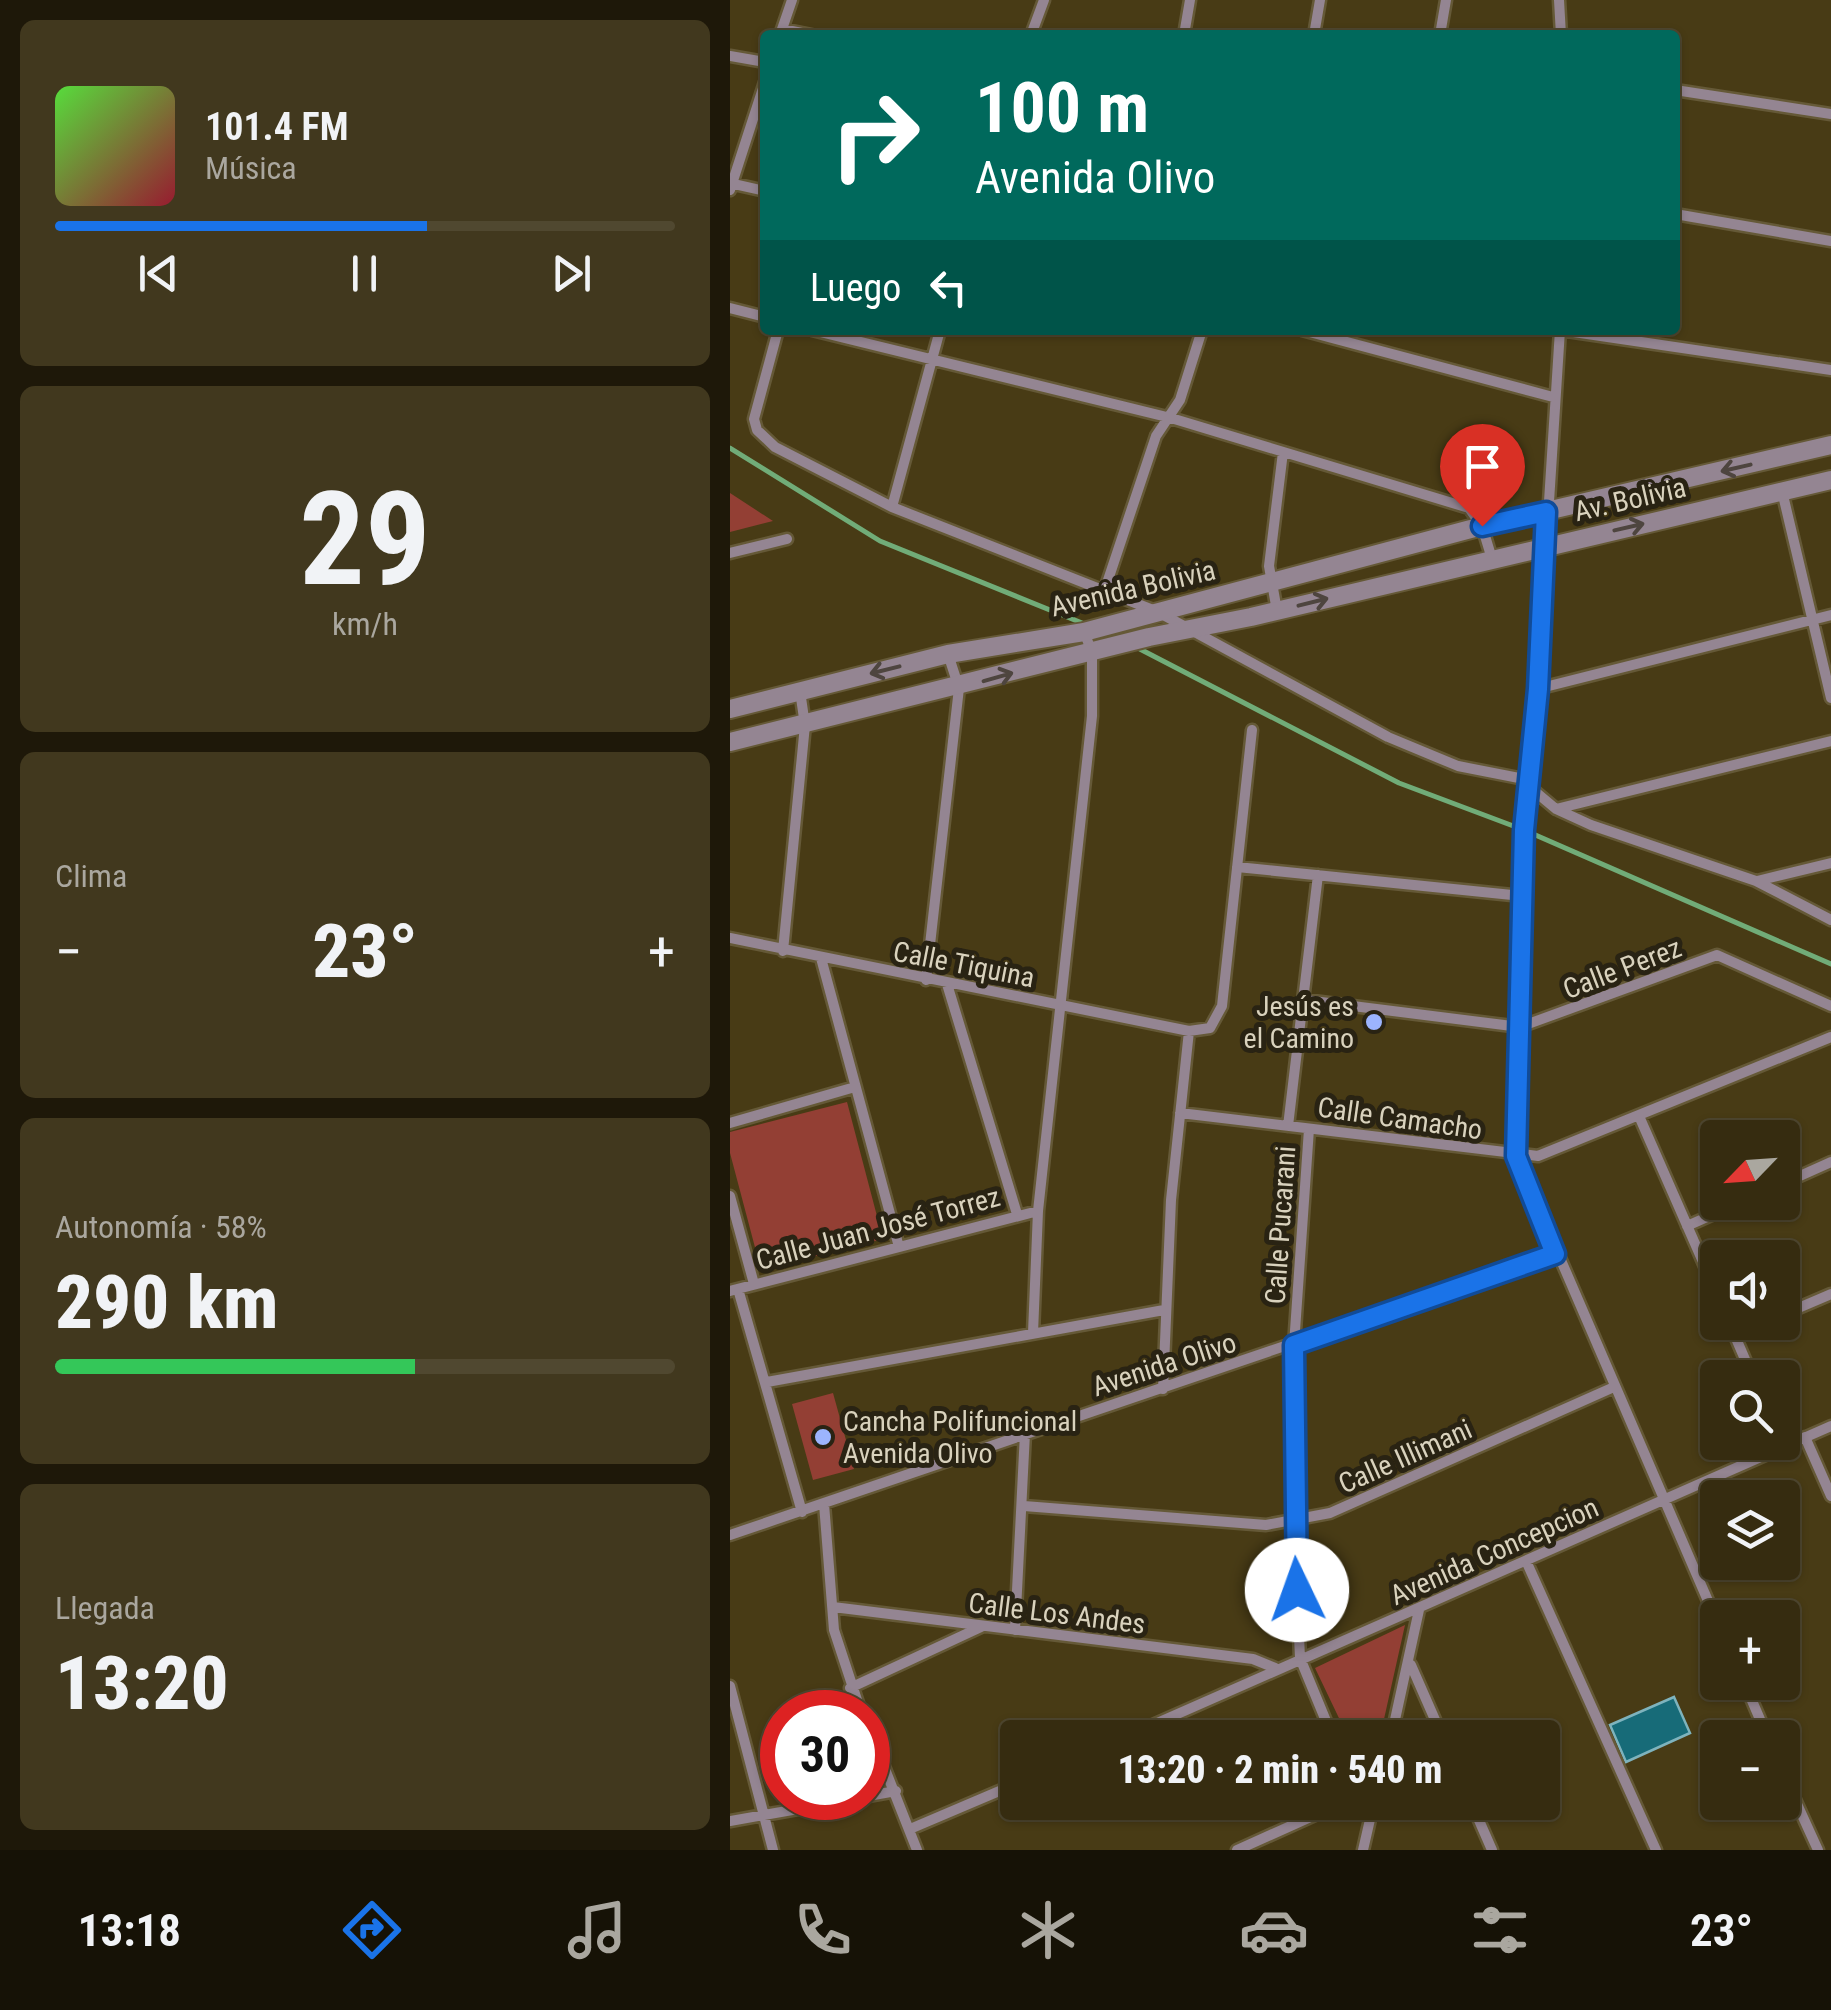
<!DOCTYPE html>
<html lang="es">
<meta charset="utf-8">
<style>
body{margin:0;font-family:"Roboto Condensed",sans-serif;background:#41381e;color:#f1f3f6;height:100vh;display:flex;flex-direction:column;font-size:38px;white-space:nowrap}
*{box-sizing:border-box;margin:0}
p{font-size:32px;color:#aaa79f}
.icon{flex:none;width:55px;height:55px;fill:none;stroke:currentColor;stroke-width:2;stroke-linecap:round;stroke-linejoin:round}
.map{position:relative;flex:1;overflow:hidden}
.panel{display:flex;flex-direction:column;gap:20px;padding:20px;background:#1e1809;width:730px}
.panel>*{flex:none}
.banner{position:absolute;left:30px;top:30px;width:920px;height:305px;border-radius:10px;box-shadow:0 2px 8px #0004,0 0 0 2px #504830;background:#00695c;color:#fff;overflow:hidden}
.needle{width:65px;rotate:245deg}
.controls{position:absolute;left:970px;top:1120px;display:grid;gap:20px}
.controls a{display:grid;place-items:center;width:100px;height:100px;border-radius:10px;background:#362c10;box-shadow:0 2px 8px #0004,0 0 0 2px #504830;font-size:50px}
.speed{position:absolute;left:30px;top:1690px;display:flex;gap:20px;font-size:50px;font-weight:700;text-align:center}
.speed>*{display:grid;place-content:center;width:130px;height:130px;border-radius:50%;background:#362c10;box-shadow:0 2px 8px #0004,0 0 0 2px #504830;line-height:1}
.speed .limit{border:15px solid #d22;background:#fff;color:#111}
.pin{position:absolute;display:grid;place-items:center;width:85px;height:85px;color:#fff;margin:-102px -42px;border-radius:50% 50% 50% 0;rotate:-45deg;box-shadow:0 0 10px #0007}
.pin .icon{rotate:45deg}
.me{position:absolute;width:110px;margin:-55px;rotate:357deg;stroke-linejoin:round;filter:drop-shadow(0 0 8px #0008)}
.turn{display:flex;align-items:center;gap:35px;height:210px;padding:0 50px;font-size:45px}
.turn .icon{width:130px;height:130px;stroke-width:2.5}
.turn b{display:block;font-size:70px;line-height:85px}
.then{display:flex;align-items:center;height:95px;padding:0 50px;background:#0003;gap:20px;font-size:38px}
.big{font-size:75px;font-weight:800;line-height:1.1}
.panel .tile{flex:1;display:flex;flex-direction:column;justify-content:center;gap:15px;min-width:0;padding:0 35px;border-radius:15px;background:#41381e}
.panel .dial{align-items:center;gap:0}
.dial b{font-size:130px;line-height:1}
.song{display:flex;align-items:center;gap:30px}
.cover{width:120px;height:120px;border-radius:15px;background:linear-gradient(135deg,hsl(110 70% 55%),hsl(350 70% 35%))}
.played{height:10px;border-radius:5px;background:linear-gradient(90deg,#1a73e8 60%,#504830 60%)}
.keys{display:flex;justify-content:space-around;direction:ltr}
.heat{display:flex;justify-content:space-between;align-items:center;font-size:55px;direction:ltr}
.charge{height:15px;border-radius:8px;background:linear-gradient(90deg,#34c759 58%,#504830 0)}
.trip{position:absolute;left:270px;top:1720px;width:560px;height:100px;border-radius:10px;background:#362c10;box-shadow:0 2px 8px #0004,0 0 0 2px #504830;font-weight:800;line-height:100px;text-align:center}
.dock{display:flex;height:160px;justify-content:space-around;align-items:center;background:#161206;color:#aaa79f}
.dock .icon{width:70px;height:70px}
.dock .selected{color:#1a73e8}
.dock b{font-size:45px;color:#f1f3f6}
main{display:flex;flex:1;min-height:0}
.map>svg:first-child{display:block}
</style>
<main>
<section class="panel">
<div class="tile">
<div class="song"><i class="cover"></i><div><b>101.4 FM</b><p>Música</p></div></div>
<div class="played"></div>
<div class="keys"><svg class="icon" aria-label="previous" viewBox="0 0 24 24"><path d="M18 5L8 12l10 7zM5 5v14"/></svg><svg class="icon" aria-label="pause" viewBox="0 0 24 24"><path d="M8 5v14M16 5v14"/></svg><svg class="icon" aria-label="next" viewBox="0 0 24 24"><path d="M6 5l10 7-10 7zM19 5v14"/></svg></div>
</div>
<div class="tile dial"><b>29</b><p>km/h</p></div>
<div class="tile"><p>Clima</p>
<div class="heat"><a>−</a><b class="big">23°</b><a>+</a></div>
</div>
<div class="tile"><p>Autonomía · 58%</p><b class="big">290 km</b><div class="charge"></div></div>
<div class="tile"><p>Llegada</p><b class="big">13:20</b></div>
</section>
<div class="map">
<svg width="1101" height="1850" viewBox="0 0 1101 1850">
<rect width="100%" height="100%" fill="#483b15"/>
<path fill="#933f34" d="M0,493L43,521L0,532Z
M117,1102L153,1239L31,1270L0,1153V1132Z
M103,1393L124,1469L83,1480L62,1404Z
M675,1625L650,1737H618L585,1668Z"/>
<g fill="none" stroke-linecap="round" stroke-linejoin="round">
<path stroke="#71ac78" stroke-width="5" d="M0,448L150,541L357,625
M404,646L669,783L794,830L1101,964"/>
</g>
<path fill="#176b78" stroke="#7eb3bd" stroke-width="2.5" d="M944,1697L960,1733L896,1762L880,1725Z"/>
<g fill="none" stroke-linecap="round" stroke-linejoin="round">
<g stroke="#655937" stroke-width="15">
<path id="minor" d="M829,0L831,35
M52,29L82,35
M50,35L62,0
M301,35L314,0
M454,35L460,0
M584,35L590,0
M710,35L716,0
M0,56L35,62
M945,90L1101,114
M0,183L35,191
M0,190L35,82
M945,214L1101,241
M0,308L35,317
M48,330L24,419L27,430L45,447L162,507L428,612L658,737L728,766L789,778L826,809L861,825L1026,881L1101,920
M82,330L441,418L739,508L752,526L762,559
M572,330L823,397
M830,330L807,689L794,830L786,1156L988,1624
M830,330L1101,370
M1052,491L1101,698
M162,507L210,330
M0,553L57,539
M374,592L426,436L450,400L472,330
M547,611L539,566L553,452
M807,689L1101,615
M826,809L1101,741
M507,867L792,896
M1027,881L1101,863
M0,938L459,1031L480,1028L492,1006L522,730
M53,951L75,725L70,691
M91,958L169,1247
M196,980L229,688L218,654
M217,984L287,1214
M575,1000L790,1027L987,955L1101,1006
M450,1113L808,1156L1101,1037
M909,1116L988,1296
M0,1123L125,1087
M558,1126L588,875
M579,1129L564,1345V1523L570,1658L603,1738
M1052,1184L1101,1162
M0,1196L24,1284
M957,1226L1011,1202
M8,1289L72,1512
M0,1291L308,1211
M1052,1315L1101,1294
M999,1322L1023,1378
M303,1333L308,1211L362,716V652L354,632
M1005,1336L1036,1322
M37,1382L434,1310
M433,1389L441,1200L459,1031
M1075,1437L1101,1496
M94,1504L104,1630L131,1712
M294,1506L536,1525L600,1513L884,1387
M0,1535L825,1254
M797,1563L926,1850
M103,1607L523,1659L545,1668
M285,1630L295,1433
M681,1665L713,1738
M1014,1682L1038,1738
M0,1686L43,1850
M120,1688L251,1627
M138,1726L187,1850
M393,1738L1101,1426
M661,1738L689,1610
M1052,1771L1088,1850
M138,1796L166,1791
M741,1802L762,1850
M0,1821L130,1798
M180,1829L288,1783
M507,1850L614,1802
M633,1850L644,1802"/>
</g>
<g stroke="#655937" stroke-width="22">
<path id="tertiary" d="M0,709L218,654L354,632L752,526L1101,445
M0,742L419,637L521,617L1101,480"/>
</g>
<use href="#minor" stroke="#948592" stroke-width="10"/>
<use href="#tertiary" stroke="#948592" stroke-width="18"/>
</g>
<defs><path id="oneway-shaft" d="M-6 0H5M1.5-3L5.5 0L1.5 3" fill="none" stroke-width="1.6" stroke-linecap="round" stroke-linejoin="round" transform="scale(2.5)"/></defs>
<g stroke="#4e453f">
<use href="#oneway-shaft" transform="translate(1006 468) rotate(167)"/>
<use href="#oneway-shaft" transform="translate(899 527) rotate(-13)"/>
<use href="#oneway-shaft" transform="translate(583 602) rotate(-14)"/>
<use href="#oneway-shaft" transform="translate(155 670) rotate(166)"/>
<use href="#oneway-shaft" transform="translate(268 677) rotate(-16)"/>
</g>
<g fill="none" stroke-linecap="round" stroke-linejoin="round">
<g stroke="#114b97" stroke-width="25">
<path id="route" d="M567,1590L564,1345L825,1254L786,1156L794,830L808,689L816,512L752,526"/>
</g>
<use href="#route" stroke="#1a73e8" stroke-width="18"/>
</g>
<g fill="#9cb4fd" stroke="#292313" stroke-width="4">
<circle cx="644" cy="1022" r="10"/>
<circle cx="93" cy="1437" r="10"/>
</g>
<g text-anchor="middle" stroke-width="10" stroke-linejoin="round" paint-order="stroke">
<g font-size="28" fill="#d9d2bd" stroke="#292313">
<text transform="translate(900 499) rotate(-13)" y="10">Av. Bolivia</text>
<text transform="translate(403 588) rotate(-13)" y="10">Avenida Bolivia</text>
<text transform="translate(234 964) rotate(11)" y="10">Calle Tiquina</text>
<text transform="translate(892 968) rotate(-21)" y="10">Calle Perez</text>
<text transform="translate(670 1118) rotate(8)" y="10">Calle Camacho</text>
<text transform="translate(550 1225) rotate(-86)" y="10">Calle Pucarani</text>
<text transform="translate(148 1228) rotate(-15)" y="10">Calle Juan José Torrez</text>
<text transform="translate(434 1364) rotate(-18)" y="10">Avenida Olivo</text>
<text transform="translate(675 1456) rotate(-24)" y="10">Calle Illimani</text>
<text transform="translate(764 1551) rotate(-24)" y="10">Avenida Concepcion</text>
<text transform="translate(327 1613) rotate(7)" y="10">Calle Los Andes</text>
</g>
<g font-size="28" fill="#d9d2bd" stroke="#292313" text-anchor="end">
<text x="624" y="1016">Jesús es<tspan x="624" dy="32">el Camino</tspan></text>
<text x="113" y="1431" text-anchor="start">Cancha Polifuncional<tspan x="113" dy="32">Avenida Olivo</tspan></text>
</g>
</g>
</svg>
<div class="controls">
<a><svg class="needle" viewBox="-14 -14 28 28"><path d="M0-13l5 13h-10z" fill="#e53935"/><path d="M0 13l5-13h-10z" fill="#aaa79f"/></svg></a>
<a><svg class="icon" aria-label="sound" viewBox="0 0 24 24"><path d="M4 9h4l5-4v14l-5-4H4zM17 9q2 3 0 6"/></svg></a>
<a><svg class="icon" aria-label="search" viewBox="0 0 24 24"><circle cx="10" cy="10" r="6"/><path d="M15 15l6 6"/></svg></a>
<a><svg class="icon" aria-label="layers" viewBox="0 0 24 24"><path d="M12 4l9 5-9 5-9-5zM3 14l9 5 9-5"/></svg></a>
<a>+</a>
<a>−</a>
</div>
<div class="speed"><div class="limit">30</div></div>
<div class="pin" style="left:752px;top:526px;background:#d93025"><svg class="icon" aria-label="arrive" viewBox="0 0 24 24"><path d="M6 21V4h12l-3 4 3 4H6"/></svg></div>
<svg class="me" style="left:567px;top:1590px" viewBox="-20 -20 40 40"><circle r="19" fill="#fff"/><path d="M0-13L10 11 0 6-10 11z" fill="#1a73e8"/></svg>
<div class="trip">13:20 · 2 min · 540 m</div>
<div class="banner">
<div class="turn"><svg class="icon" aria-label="right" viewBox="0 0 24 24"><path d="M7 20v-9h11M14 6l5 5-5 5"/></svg><div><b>100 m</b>Avenida Olivo</div></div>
<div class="then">Luego<svg class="icon" aria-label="left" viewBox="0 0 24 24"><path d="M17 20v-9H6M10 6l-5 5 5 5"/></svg></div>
</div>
</div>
</main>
<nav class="dock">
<b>13:18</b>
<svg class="icon selected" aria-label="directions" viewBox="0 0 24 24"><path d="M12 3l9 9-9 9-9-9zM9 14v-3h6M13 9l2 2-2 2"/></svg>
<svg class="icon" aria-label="music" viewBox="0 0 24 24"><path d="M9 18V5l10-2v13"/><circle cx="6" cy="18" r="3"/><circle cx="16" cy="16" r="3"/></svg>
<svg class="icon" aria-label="phone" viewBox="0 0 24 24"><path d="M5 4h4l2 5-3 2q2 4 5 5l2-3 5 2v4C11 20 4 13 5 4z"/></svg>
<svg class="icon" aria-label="climate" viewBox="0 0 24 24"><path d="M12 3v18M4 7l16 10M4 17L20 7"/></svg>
<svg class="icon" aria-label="car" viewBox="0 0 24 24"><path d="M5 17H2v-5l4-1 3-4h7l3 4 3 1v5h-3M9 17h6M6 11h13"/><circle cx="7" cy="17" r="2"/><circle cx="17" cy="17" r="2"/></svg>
<svg class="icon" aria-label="filters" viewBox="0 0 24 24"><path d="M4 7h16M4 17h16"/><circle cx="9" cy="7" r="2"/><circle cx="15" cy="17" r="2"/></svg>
<b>23°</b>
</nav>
